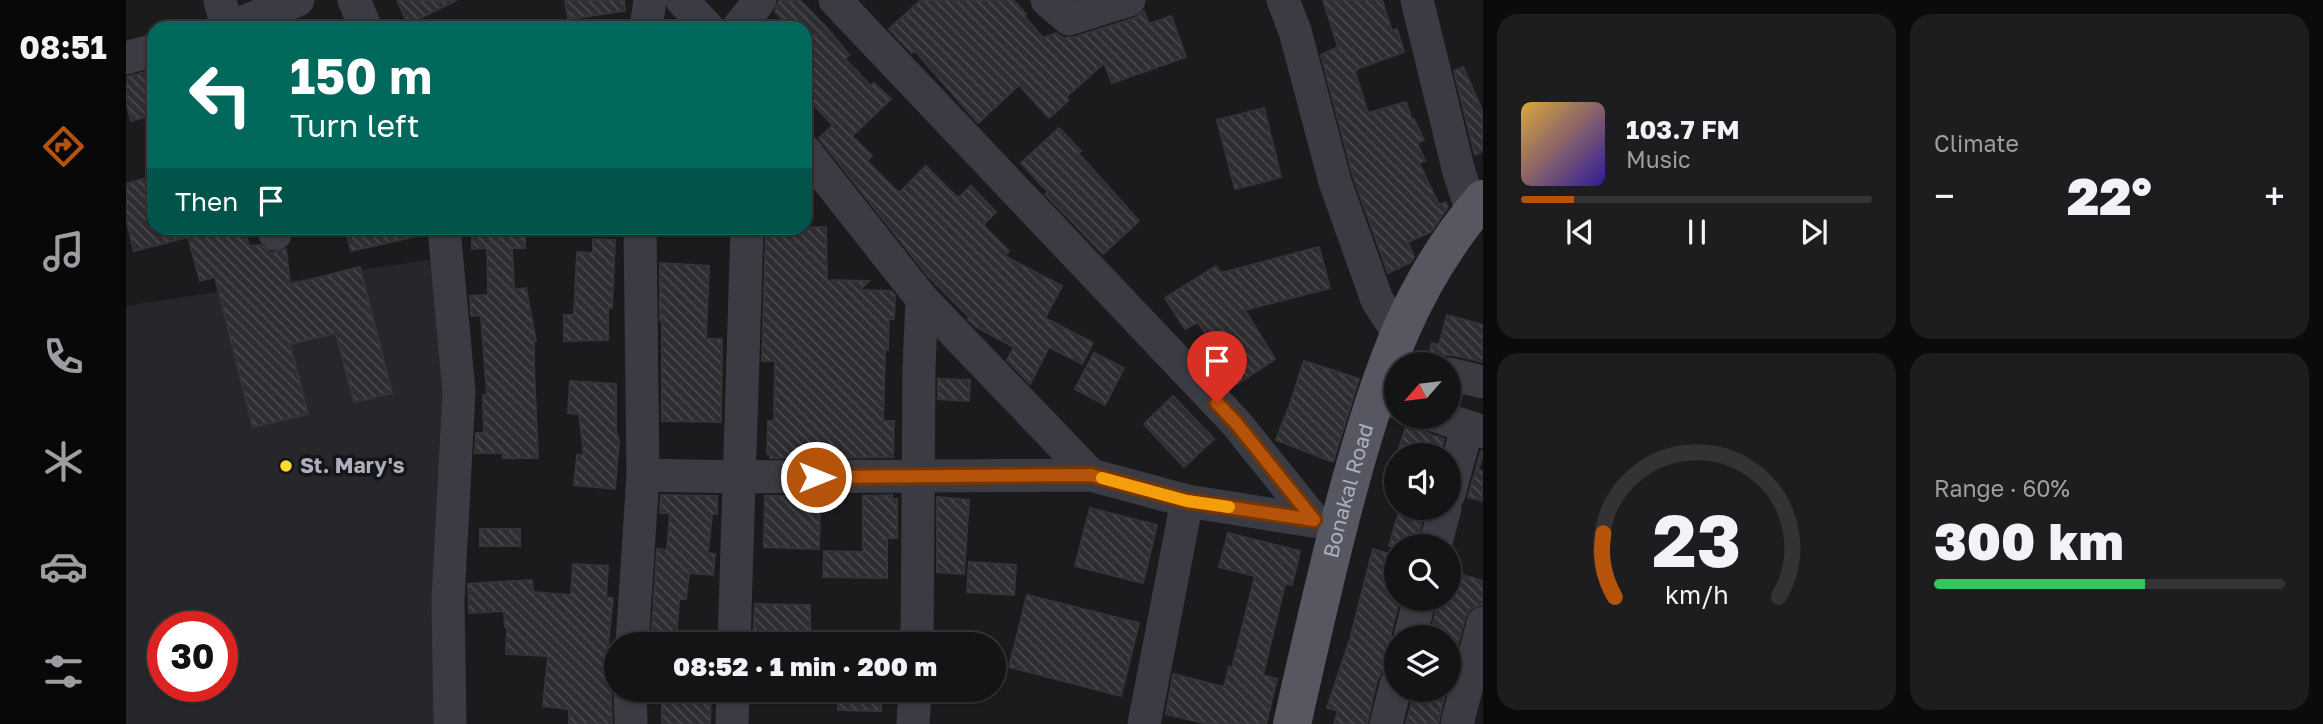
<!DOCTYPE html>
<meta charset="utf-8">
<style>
body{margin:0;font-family:"Golos Text",sans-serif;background:#1d1d1f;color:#f1f3f6;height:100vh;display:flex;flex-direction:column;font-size:26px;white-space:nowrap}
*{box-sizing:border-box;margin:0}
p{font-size:23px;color:#9d9ea1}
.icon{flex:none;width:38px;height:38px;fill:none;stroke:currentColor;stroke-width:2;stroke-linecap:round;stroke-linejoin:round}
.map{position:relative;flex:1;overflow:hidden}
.details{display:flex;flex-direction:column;gap:14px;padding:14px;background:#0b0b0c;width:840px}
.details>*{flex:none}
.guide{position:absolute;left:21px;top:21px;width:665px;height:214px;border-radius:21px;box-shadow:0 2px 5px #0004,0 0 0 2px #333335;background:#00695c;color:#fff;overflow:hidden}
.needle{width:46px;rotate:242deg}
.controls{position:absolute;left:1258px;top:352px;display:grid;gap:14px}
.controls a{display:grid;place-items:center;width:77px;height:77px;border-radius:50%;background:#141416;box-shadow:0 2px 5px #0004,0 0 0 2px #333335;font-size:35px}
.speed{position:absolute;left:21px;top:611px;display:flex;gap:14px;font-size:35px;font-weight:700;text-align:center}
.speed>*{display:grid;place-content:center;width:91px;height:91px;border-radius:50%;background:#141416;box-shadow:0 2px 5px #0004,0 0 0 2px #333335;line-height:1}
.speed .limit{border:10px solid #d22;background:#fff;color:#111}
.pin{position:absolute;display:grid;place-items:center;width:60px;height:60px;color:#fff;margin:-72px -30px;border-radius:50% 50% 50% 0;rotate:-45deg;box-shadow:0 0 7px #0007}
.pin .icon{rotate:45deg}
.me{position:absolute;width:77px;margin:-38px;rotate:90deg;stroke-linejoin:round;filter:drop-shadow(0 0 5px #0008)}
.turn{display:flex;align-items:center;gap:24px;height:147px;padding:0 28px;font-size:32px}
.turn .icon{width:91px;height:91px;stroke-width:2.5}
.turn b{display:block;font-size:49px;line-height:60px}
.then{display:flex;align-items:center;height:66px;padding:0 28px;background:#0003;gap:14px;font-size:26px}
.big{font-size:52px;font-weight:800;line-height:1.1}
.details .widget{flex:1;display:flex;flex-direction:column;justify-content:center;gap:10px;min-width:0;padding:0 24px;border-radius:21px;background:#1d1d1f}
.details .dial{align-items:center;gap:0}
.dial svg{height:182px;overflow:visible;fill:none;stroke:#333335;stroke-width:7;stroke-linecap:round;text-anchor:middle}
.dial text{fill:#f1f3f6;stroke:none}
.song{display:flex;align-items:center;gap:21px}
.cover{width:84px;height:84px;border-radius:10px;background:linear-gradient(135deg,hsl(40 70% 55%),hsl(250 70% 35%))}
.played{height:7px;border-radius:4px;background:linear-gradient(90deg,#b45309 15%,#333335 15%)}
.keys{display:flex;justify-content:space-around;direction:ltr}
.heat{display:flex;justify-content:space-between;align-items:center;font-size:38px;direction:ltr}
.charge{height:10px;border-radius:5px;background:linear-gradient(90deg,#34c759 60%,#333335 0)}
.details .tiles{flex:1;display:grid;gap:14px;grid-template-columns:repeat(2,1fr)}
.trip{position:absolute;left:478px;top:632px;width:402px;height:70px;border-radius:35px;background:#141416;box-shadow:0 2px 5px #0004,0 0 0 2px #333335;font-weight:800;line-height:70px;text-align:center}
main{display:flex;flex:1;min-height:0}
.tabs{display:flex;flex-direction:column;width:126px;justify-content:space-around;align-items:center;background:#080809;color:#9d9ea1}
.tabs .icon{width:49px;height:49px}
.tabs .current{color:#b45309}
.tabs b{font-size:32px;color:#f1f3f6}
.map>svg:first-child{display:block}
</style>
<main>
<nav class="tabs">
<b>08:51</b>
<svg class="icon current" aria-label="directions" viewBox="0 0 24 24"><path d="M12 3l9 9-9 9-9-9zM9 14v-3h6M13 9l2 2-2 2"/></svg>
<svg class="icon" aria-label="music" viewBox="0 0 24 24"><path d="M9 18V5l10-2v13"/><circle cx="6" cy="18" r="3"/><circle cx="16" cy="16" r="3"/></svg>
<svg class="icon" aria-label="phone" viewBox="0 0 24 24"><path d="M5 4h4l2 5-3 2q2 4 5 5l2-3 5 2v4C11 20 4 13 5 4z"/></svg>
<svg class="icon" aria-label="climate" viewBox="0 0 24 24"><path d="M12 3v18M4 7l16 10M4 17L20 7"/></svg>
<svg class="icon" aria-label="car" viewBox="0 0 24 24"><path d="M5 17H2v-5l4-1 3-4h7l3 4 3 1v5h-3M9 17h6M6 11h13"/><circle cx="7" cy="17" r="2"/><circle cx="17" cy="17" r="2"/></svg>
<svg class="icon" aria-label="filters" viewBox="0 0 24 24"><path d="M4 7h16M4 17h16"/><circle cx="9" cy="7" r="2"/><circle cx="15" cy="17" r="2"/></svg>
</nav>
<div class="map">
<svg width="1357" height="724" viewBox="0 0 1357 724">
<defs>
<pattern id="building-back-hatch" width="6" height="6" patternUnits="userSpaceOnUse" patternTransform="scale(1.75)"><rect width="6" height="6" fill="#2e2d31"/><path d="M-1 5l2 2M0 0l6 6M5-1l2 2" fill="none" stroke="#4a494d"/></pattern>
</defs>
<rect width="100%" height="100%" fill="#1b1a1d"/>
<path fill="#27262a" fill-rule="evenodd" d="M320,257L321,724H0V306ZM37,626H96V686H37Z"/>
<path fill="url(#building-back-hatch)" stroke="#353439" stroke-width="2" d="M271,0H331L282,24Z
M439,0H498L499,11L442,19Z
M653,0H674L701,28L723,55L719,59L745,86L748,83L765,99L726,136L746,156L741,161L773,193L800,166L832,198L845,186L870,212L857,225L883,251L879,256L936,286L919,318L967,343L956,364L923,347L904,384L881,360L888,347L850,327L842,319L843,317L802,276L693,138L707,125L679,96V28H665L649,12Z
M795,0H887L900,14L898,16L917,38L930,33L938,38L949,37L1009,18L1018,11L1023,24L1045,16L1060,57L986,83L978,63L940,97L943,100L923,118L893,85L852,123L789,51L786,53L763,29Z
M1197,0H1256L1266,31L1271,29L1278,52L1231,69L1229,72L1242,113L1280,102L1286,120L1288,119L1298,140L1291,143L1299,161L1293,163L1313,205L1320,202L1322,207L1305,232L1282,242L1288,257L1285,262L1262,273L1227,176L1195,55L1212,47Z
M1337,67L1357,112V151L1349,155L1328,71Z
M28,70V115L5,121L0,102V77Z
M1138,108L1155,177L1109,189L1091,120Z
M933,128L955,151L952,153L1013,221L977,254L919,194L922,192L895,163Z
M28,176V228H75V230L85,228H118L123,246L134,245L146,253L160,249L164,285L234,267L266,393L228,402L210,333L164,344L182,414L127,427L89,277L74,281L62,237L8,251L0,218V184Z
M700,227L701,280L743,281L734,290L765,291L769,295L768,319H763L762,350H759L757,421H768L767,457L644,458V454H641L642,421H648L649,361H636L640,228Z
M240,228H295L296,235L225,251L220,232Z
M346,228H399V248H386L388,290L400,288L410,341H408V368L412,458H377V453H349L350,433H358L357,395H361L355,315L345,316L344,296L362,295L361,248L346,249Z
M467,239L489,240L486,308H482V340L438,341V315H448L451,252L467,253Z
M1193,247L1204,288L1119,310L1149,359L1111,384L1072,322L1059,329L1039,298L1090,266L1095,273Z
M534,263L583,266L580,339H596L595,422L536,421V320H534Z
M1321,315L1357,325V362L1327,355H1318L1307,364H1300L1306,343L1313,345Z
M968,353L998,368L979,405L949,389Z
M1178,361L1233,379L1207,462L1150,440L1163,407Z
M812,379L844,380L843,401L812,399Z
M444,381L490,384V432L493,440L489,489L448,485L451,455H458L453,414L442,413Z
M1047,396L1088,439L1058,467L1018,424Z
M1281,423L1294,427L1303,434L1318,439L1314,455H1271Z
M1355,451H1357V455L1352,470L1357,471V501L1342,497Z
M535,495L591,496V514H586L582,553L589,554L587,575L563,573L560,599H553L550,644H525L531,549L541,550L544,513H534Z
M766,495V499H771V538H761V578L697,577L698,551L737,552V496Z
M639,496H694L693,549L638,547Z
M811,497L843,500L838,574L811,572Z
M964,508L1031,525L1017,583L949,566Z
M1274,508H1299L1290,546H1263Z
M354,529H394V546H354Z
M1102,533L1174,551L1166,585L1159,584L1137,675L1151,679L1140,724H1082L1040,714L1047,674L1098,687L1103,667L1106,668L1129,576L1093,567Z
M1247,549L1270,556V598H1274L1265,633V641L1269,648L1263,667L1256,672L1251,680L1241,724H1208L1212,711L1201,708L1224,639Z
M843,562L890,565L888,595L841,592Z
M447,564L482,566L480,597L487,598L480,662L490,663L489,679L485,691L486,724H443V709L417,706L422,656L380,654L381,627H379L378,611L343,613L342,584L406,580L407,592L445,595Z
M1330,573L1357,581V604L1344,609L1339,618L1323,678V637H1304L1313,598H1323Z
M901,595L1013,623L995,696L883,667Z
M629,604L684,605V644H627Z
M536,690H585L584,724H536Z
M712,690H756L755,711L712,710Z
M1289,690H1320L1312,724H1280Z"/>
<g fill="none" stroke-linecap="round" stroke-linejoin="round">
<path stroke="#3b3b43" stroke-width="33" d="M94,0L101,28
M228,0L240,28
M556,0L582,28
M709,0L1110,423L1188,520
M921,0L943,19L1003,0
M1157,0L1169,31L1209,182L1251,300L1273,334
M1291,0L1333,172L1346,212
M102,28L172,0
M520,28L524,0
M612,28L634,0
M0,58L28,50
M679,151L796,299L965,475L1061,501L1199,523
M147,228L149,234
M318,228L333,392L322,600L324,724
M1323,374L1357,382
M1269,402H1270
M1310,416L1357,432
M517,475L613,477L965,475
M1323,494L1341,428
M1309,546L1319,508
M1284,637L1294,598
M506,644L517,475L514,228
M608,644L621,228
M791,644L793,367L796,299
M504,690L505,724
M606,724L607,690
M787,724L789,690
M1018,724L1061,501
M1260,724L1270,685
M1331,724L1357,623"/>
<path stroke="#575762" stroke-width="38" id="s1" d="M1166,724C1185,641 1203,558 1226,476C1255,372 1285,282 1357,199"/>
</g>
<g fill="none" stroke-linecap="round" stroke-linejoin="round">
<g stroke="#753606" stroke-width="18">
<path id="route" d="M690,477L965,475L1061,501L1188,520L1110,423L1091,403"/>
</g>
<use href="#route" stroke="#b45309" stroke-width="12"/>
<path stroke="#f59e0b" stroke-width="12" d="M976,478L1061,501L1103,507"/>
</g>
<circle fill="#ffdb31" stroke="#161518" stroke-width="2.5" cx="160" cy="466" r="7"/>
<g text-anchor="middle" stroke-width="7" stroke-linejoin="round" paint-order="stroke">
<g font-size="21" font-weight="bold" fill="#acafbd" stroke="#161518" text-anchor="start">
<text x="174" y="473">St. Mary's</text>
</g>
<g font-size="21" fill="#acafbd" stroke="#161518">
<text dy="7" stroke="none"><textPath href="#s1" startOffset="240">Bonakal Road</textPath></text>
</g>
</g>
</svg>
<div class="controls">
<a><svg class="needle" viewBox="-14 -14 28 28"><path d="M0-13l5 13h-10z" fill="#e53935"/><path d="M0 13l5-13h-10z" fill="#9d9ea1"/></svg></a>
<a><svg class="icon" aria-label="sound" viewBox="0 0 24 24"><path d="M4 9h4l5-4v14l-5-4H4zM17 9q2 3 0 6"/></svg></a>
<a><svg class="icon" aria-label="search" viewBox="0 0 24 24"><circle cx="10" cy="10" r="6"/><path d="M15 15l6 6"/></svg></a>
<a><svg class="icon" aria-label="layers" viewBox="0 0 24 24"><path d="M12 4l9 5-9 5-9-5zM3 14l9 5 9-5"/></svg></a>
</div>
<div class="speed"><div class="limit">30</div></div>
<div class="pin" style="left:1091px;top:403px;background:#d93025"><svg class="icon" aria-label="arrive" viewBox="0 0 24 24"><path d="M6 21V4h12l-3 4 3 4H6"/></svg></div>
<svg class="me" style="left:690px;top:477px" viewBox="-20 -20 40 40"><circle r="17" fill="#b45309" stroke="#fff" stroke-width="3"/><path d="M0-11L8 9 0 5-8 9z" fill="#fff"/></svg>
<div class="trip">08:52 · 1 min · 200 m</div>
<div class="guide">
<div class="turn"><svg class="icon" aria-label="left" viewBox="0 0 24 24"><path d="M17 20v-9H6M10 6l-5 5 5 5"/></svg><div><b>150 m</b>Turn left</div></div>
<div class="then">Then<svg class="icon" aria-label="arrive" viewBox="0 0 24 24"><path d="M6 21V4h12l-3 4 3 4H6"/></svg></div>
</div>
</div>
<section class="details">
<div class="tiles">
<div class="widget">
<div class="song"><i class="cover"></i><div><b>103.7 FM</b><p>Music</p></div></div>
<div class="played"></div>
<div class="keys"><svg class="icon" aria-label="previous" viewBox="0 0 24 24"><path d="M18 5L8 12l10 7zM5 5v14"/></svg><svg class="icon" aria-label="pause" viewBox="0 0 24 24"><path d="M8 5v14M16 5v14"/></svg><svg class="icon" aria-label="next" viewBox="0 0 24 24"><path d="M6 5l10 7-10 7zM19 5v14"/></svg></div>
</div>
<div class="widget"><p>Climate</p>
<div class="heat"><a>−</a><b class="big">22°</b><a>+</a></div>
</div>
<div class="widget dial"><svg viewBox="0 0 100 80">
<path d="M14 69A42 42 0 1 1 86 69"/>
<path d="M14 69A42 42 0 0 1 9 41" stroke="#b45309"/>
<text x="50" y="56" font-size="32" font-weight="700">23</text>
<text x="50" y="72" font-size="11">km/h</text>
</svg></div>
<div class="widget"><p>Range · 60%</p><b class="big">300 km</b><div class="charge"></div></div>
</div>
</section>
</main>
